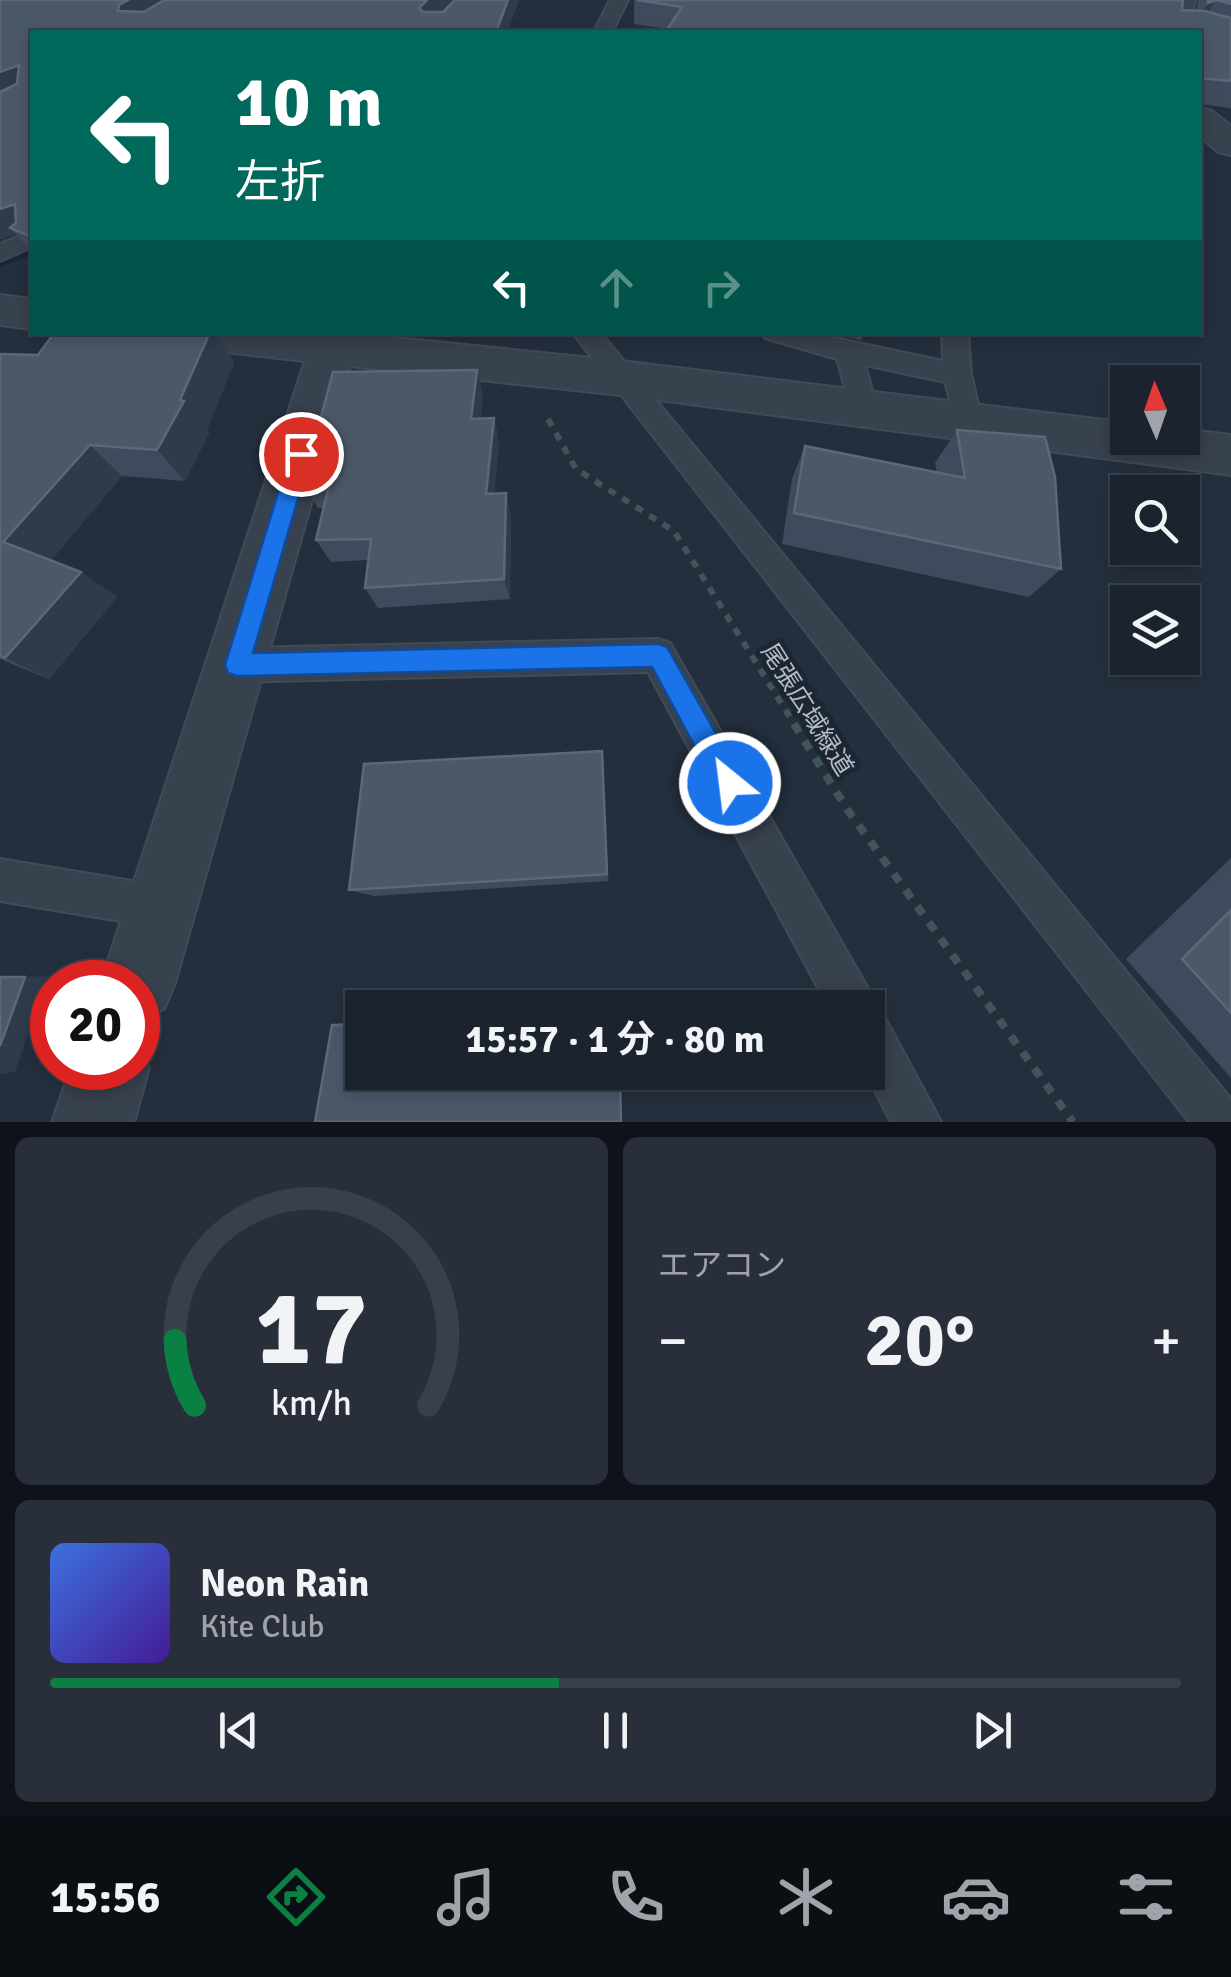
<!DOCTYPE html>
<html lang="ja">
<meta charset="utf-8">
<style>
body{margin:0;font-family:Signika,"Noto Sans JP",sans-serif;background:#282f3a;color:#f1f3f6;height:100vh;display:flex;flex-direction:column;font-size:38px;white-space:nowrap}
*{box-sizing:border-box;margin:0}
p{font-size:32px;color:#a0a4aa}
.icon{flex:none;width:55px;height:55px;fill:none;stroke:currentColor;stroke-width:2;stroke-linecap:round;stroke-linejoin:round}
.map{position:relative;height:1122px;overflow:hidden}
.drawer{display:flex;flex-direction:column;gap:15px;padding:15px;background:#0f1319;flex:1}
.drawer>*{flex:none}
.banner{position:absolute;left:30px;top:30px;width:1172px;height:305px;border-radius:0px;box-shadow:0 5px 15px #0003,0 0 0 2px #39404a;background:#00695c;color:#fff;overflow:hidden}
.needle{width:65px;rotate:358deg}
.buttons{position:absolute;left:1110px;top:365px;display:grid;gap:20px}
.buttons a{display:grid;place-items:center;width:90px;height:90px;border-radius:0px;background:#1b232e;box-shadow:0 5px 15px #0003,0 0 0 2px #39404a;font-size:50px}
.speed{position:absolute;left:30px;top:960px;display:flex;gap:20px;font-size:50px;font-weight:700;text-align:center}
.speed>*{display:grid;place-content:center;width:130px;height:130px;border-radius:50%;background:#1b232e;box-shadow:0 5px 15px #0003,0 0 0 2px #39404a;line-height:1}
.speed .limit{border:15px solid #d22;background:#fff;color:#111}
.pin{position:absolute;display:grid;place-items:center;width:85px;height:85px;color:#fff;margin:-42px;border:5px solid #fff;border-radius:50%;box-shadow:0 2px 10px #0007}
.me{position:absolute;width:110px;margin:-55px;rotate:331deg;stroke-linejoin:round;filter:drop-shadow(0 0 8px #0008)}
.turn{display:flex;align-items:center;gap:35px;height:210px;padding:0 40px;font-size:45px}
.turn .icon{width:130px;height:130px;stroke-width:2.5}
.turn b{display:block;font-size:70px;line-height:85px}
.lanes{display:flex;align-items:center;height:95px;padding:0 40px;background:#0003;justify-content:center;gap:50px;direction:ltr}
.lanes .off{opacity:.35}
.big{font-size:75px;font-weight:700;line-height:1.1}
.drawer .widget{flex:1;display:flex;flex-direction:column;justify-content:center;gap:15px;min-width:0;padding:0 35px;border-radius:15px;background:#282f3a}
.drawer .dial{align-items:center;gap:0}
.dial svg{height:260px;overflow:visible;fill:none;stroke:#39404a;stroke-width:7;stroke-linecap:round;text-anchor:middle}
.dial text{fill:#f1f3f6;stroke:none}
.song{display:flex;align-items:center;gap:30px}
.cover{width:120px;height:120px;border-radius:15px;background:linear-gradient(135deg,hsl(220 70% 55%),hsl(260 70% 35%))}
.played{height:10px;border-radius:5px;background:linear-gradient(90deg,#0b8043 45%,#39404a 45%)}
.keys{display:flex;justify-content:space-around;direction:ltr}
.heat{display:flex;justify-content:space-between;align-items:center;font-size:55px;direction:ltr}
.drawer .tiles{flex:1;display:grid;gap:15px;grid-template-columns:1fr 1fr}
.widget:last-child{grid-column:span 2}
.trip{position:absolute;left:345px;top:990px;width:540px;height:100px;border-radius:0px;background:#1b232e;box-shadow:0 5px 15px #0003,0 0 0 2px #39404a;font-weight:700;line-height:100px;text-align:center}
.menu{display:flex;height:160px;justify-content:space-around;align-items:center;background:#0b0e12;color:#a0a4aa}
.menu .icon{width:70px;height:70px}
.menu .current{color:#0b8043}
.menu b{font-size:45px;color:#f1f3f6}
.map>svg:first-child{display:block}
</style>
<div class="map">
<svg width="1231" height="1122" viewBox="0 0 1231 1122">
<rect width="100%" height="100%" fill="#242f3e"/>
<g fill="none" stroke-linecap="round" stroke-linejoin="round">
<path fill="#17263c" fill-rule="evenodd" d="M32,246V255L0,267V258Z"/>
<g stroke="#414a57" stroke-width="4">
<path id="lane" d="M610,0H628L612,32H594Z
M1177,0H1195L1188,32H1170Z
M32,231V247L0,261V244Z
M572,332H600L1231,1099V1122H1189Z
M761,332H807L943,361L942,332H968L971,374L982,422L978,430L968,433L958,430L945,382L865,365L877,408L873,416L863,419L853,416L837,359L765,338Z
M658,639L670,643L870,992L875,1012L884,1016L941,1122H891L865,1072L868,1008H829L648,672L237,682L224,677L219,665L224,653L237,648Z
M0,859L162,886L177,892L183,907L177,922L162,928L0,901Z"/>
</g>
<g stroke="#414a57" stroke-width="4">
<path id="street" d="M1200,108L1212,111L1231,126V155L1218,152L1200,136Z
M0,295L32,299V329L0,325Z
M157,332H338L621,361L1128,423V438H1182V429L1231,435V475L621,395L350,366L175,983L164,1009L138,1020V982H101L305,361L179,347L163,343Z
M138,1040L149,1068L134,1122H52L71,1068H138Z"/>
</g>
<path stroke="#3f5557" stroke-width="6" stroke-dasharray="8 8" stroke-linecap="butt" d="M548,419L576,469L674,531L796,727"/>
<path stroke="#3f5557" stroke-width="8" stroke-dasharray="10 10" stroke-linecap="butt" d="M794,724L847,809L1073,1122"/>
<use href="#lane" fill="#38414e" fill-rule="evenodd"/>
<use href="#street" fill="#38414e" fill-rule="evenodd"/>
</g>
<path fill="#3f4b5c" d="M0,0H453L442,12L519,0L507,32H32V253L16,234L2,239L0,238Z
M634,0L1196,11L1198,0H1231V109L1230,108L1200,104V32H666L667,29L634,24Z
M55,332H214L234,363L207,430L209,433L185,481L122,476L51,560L81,572L117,597L49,679L0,659V355H38Z
M846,332H864L861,340L847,337Z
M483,395L480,419L494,418L499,443L494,494L511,516L510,599L378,608L365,588L368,560L331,562L316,540L324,508H318L303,485Z
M957,430L1061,569L1029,597L782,544L792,479L805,446L937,472L935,463Z
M602,751L608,881L374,896L349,890Z
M1231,858V1078L1126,959Z
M353,1020H362V1072L332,1025Z"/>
<path fill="#2f3b4b" d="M128,0H177L131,29L118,11L119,5Z
M427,0H453L424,32L419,8Z
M508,0H519L507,32H496Z
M1216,0L1201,24L1193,27L1208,3Z
M19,65L32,85L0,103V72Z
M15,204L32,226L10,228L16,234L2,239L0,237V209Z
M210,332H214L234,363L207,430L209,433L185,481L157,450Z
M477,370L483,395L478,443L471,419Z
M494,418L499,443L492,517L486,494Z
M90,445L122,476L44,569L3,542Z
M506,493L511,516L510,599L504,579Z
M81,572L117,597L49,679L5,658Z
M48,976L15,1072L0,1074V1046L25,977Z"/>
<path fill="#4b5868" stroke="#5c6777" stroke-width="2.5" d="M0,0H128L119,5L118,11L144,12L164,0H427L419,8L423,12H443L455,0H508L496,32H32V237L10,228L16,223L15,204L0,209V92L17,84L19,65L0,72Z
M637,0H1183L1182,10L1205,11L1231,18V81L1200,78V32H677L667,30L682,7Z
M1208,0H1231V4L1216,0L1208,3Z
M55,332H210L180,400L184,401L157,450L90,445L3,542L81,572L5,658L0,656V355L1,354L38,355Z
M477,370L471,419L494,418L486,494L506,493L504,579L365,588L371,539L316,540L329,485H303L333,372Z
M957,430L1045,437L1055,477L1061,569L794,513L805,446L965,478Z
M602,751L607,874L349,890L364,764Z
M1231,910V1013L1182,959Z
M0,977H25L0,1046Z
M332,1025H362V1072H620L621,1122H315Z"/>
<path fill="#1a73e8" stroke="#114b97" stroke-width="2.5" d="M301,446L311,454L253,653L658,644L667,647L739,774L743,783L739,793L730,797L720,793L652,667L237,676L228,673L225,665L290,454Z"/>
<g text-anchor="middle" stroke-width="10" stroke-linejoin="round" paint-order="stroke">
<g font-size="25" fill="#b4bcc9" stroke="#1d2633">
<text transform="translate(808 709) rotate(58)" y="9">尾張広域緑道</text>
</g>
</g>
</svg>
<div class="buttons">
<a><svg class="needle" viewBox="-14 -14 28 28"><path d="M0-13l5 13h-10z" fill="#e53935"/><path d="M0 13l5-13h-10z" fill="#a0a4aa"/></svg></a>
<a><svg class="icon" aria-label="search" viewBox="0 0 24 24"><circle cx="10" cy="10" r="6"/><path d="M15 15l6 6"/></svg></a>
<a><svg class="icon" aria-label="layers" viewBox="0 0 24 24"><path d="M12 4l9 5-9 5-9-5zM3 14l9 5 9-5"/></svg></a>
</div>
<div class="speed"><div class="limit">20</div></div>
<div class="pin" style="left:301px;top:454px;background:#d93025"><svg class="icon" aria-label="arrive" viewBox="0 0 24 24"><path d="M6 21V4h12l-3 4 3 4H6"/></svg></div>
<svg class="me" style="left:730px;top:783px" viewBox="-20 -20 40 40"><circle r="17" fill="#1a73e8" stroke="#fff" stroke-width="3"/><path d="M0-11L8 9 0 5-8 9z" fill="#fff"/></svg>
<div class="trip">15:57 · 1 分 · 80 m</div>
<div class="banner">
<div class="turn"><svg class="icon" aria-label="left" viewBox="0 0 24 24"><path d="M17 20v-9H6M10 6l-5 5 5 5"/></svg><div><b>10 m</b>左折</div></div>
<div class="lanes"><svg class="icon" aria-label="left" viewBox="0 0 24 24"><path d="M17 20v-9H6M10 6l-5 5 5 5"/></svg><svg class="icon off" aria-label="ahead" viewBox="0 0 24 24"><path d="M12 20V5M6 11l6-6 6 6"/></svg><svg class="icon off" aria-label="right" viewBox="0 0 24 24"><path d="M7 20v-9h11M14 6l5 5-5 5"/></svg></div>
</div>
</div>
<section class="drawer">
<div class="tiles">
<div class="widget dial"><svg viewBox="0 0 100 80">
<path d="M14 69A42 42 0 1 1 86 69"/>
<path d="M14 69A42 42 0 0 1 8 49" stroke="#0b8043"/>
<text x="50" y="56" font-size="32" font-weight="700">17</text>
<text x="50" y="72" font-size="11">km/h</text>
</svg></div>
<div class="widget"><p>エアコン</p>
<div class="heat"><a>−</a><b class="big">20°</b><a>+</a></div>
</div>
<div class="widget">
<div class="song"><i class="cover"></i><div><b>Neon Rain</b><p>Kite Club</p></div></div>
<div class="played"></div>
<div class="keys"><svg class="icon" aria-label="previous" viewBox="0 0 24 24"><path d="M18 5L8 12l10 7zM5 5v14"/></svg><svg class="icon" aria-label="pause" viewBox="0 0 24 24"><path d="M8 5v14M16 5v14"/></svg><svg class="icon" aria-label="next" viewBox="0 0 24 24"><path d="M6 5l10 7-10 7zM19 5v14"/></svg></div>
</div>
</div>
</section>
<nav class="menu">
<b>15:56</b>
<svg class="icon current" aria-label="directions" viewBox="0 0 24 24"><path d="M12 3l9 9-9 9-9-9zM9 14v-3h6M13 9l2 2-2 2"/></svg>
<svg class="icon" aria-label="music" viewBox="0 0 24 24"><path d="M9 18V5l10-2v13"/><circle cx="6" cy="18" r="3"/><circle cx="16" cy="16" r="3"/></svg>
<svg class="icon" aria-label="phone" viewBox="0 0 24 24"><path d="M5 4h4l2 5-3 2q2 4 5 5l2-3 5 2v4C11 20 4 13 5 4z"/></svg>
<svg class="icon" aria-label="climate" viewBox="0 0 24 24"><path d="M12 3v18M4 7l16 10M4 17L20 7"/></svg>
<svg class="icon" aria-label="car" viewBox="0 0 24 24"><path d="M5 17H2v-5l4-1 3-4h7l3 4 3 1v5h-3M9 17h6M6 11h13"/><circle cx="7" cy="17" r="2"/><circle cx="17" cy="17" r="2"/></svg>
<svg class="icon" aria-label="filters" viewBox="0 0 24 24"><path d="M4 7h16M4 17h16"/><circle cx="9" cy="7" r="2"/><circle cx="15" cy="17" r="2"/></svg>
</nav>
